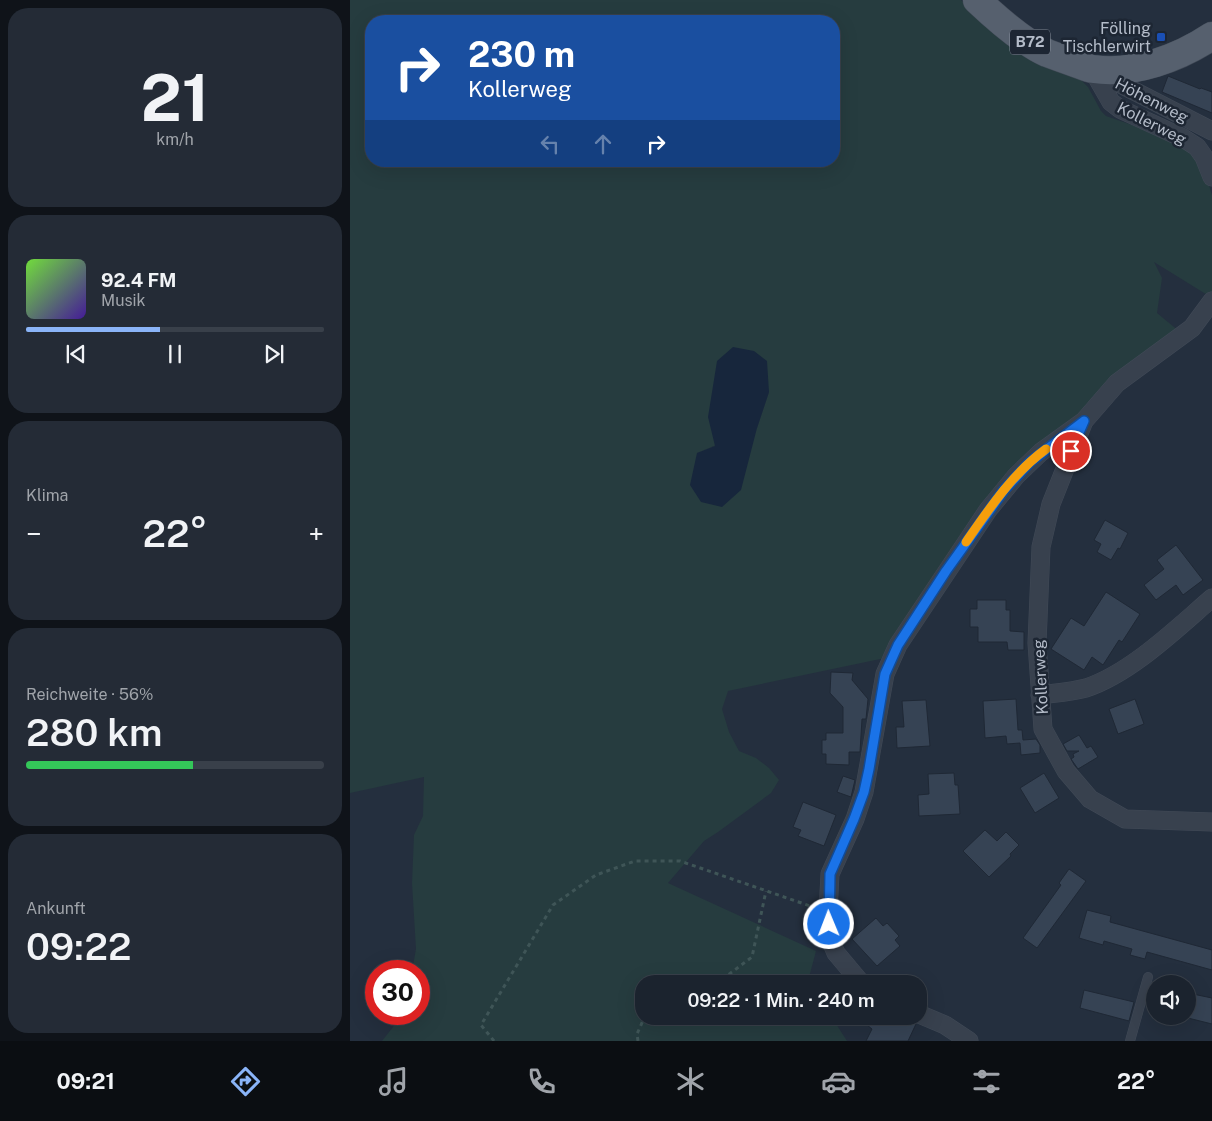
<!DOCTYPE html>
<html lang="de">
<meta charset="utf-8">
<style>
body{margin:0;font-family:"Public Sans",sans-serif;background:#242b36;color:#f1f3f6;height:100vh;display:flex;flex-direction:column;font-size:19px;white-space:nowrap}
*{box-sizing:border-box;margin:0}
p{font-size:16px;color:#a0a4aa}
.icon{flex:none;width:28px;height:28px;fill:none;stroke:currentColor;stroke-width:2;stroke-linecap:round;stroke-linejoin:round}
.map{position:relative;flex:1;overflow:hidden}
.sheet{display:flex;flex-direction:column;gap:8px;padding:8px;background:#0f1319;width:350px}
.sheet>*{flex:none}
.top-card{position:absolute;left:15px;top:15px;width:475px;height:152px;border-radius:20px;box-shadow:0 5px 20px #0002,0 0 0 1px #39404a;background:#1a4fa0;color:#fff;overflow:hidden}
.controls{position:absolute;left:796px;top:975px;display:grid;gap:10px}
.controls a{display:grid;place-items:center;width:50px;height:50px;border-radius:50%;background:#1b232e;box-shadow:0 5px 20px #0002,0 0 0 1px #39404a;font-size:25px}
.speed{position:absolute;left:15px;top:960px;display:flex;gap:10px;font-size:25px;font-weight:700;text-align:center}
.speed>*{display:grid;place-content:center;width:65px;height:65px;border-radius:50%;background:#1b232e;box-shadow:0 5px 20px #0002,0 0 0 1px #39404a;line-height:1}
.speed .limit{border:8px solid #d22;background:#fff;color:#111}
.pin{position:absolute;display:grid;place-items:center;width:42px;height:42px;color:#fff;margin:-21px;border:2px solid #fff;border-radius:50%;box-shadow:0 1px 5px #0007}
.me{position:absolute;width:55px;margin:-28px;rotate:359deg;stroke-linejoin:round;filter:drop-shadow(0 0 4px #0008)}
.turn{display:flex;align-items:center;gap:18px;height:105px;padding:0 20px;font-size:22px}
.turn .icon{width:65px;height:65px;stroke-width:2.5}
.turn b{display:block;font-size:35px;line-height:42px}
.lanes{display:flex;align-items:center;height:48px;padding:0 20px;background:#0003;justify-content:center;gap:25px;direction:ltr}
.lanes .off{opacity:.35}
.big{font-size:38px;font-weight:600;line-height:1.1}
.sheet .tile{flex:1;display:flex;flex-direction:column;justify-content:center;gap:8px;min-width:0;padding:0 18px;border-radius:20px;background:#242b36}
.sheet .dial{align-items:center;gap:0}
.dial b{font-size:65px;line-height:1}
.song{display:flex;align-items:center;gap:15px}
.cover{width:60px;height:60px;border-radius:8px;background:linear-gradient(135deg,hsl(100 70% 55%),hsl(260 70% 35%))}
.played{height:5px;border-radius:2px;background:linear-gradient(90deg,#8ab4f8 45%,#39404a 45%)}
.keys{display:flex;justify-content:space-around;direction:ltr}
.heat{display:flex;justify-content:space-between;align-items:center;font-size:28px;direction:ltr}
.charge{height:8px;border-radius:4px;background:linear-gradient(90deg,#34c759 56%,#39404a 0)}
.trip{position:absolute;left:285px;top:975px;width:292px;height:50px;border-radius:20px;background:#1b232e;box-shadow:0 5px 20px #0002,0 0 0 1px #39404a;font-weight:600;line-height:50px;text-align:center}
.menu{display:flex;height:80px;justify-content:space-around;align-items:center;background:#0b0e12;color:#a0a4aa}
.menu .icon{width:35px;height:35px}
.menu .active{color:#8ab4f8}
.menu b{font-size:22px;color:#f1f3f6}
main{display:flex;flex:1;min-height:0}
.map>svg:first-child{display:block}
</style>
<main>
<section class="sheet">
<div class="tile dial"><b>21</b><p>km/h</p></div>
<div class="tile">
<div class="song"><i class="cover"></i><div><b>92.4 FM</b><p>Musik</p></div></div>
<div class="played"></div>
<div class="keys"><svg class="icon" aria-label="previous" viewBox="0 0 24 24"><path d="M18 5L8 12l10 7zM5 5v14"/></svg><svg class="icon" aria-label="pause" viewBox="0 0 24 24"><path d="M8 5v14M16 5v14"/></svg><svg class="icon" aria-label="next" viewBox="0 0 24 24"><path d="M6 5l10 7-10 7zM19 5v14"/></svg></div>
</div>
<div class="tile"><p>Klima</p>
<div class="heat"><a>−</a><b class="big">22°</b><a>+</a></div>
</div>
<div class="tile"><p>Reichweite · 56%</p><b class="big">280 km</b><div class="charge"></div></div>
<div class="tile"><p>Ankunft</p><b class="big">09:22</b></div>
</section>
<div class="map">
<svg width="862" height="1041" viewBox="0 0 862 1041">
<rect width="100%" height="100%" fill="#242f3e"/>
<path fill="#263c3f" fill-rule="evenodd" d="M0,0H611L622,11L726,75L738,87L751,111L756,116L831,142C847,152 857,176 862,195V292L859,296L804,262L812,278L807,313L830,332L734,413L679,456L535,658L378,691L372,709L379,732L389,751L406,758L419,768L429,780L421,793L368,832L354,841L318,883L466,951L458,981L459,984H294V1016H481L497,1041H32L43,1027L49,1014H69V971H62L66,949L62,883L64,835L73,816L74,777L0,793ZM21,21H484V161H21ZM419,392L407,428L347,453L365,446Z"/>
<path fill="#17263c" d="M383,347L404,351L417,361L419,392L407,428L391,490L372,507L351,502L340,485L347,453L365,446L358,417L367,361Z"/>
<path fill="#364354" stroke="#1f2835" d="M818,76L850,89L851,88L862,92V113L812,92Z
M755,520L778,533L770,549L768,548L761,560L747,552L751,544L744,540Z
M826,545L853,580L833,595L826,585L806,600L794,585L814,569L807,560Z
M756,592L790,614L772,642L769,640L753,665L742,657L734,670L701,649L721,618L734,626Z
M627,600H656V610H660V631L674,632V650H658L657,642H628V627H620V609H627Z
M481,672L503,673L502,680L518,699L516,719H512L510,752H499V765L476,764V754H472V740H476V733H493V707L480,693Z
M666,699L668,730H672L673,740L686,739L690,745V753L671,755L670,743L657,744L656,736L635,738L633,701Z
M785,699L794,724L768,734L759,709Z
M574,700H576L580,746L547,748L546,727H554L552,701Z
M729,735L737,748L741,746L748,757L728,769L721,759L724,757L723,754L729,751H717L713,744Z
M604,773L605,785H608L610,814L569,816L568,795L579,794L578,774Z
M694,773L709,798L685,813L670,788Z
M493,776L505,780L501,797L487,792Z
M453,802L486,815L474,846L448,836L451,830L443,827Z
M635,830L647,841L656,832L669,845L660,854L661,856L639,877L613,851Z
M719,869L736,881L687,948L673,938L711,885L709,883Z
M737,910L761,916L760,922L862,950V970L797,952L795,959L780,955L782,949L754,941L753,945L729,938Z
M526,918L533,926L537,923L549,936L545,940L550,946L527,966L502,939Z
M734,990L784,1002L779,1021L730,1008Z
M838,993L862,998V1024L838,1018Z
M506,1016H550L566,1024L558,1041H516L522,1029Z"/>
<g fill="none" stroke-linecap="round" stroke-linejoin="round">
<g stroke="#414a57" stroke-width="10">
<path id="lane" d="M780,1041L798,977"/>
</g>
<g stroke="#414a57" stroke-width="19">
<path id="street" d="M742,69L761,102L770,109L833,138L847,147L854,157L862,177
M749,73L862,131
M734,421L701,504L691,547L687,643L693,729L716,771L740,799L775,819L862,822
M690,695C705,693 721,692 736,688C781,673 826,629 862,598
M512,984L486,953L479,937L478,912L480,874L505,819L514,792L535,674L548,645L638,510L666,476L691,452L734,421L767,383L842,328L862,301
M569,1014L595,1025L619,1041"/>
</g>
<g stroke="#414a57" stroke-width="29">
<path id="primary" d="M627,0C646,18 673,42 697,53C705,56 713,59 722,62C729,64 736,68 743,69C784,75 829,58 862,36"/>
</g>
<path stroke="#3f5557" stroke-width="3" stroke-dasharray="4 4" stroke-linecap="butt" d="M366,984L402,957L416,891
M144,1041L131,1025L203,905L246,875L285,861H330L463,907
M288,1041L287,1034L295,1016"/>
<use href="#lane" stroke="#38414e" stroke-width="9"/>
<use href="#street" stroke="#38414e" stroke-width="18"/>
<use href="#primary" stroke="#56606e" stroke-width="28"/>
</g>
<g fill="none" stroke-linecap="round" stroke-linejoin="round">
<g stroke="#114b97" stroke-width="12">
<path id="route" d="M479,924L480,874L504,819L514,792L519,769L535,674L548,645L596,571L654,490L680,462L734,421L721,451"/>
</g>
<use href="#route" stroke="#1a73e8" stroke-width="9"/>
<path stroke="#f59e0b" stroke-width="9" d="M616,542C639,509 662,474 696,449"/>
</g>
<rect fill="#1a4fb4" stroke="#1d2633" stroke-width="2" x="806" y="32" width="10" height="10" rx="2.5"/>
<g text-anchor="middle" stroke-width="5" stroke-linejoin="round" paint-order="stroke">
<rect fill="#1d2633" stroke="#878f9c" stroke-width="1" x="660" y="29.5" width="40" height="25" rx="4"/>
<g font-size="15" font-weight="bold" fill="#b4bcc9">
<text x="680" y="47">B72</text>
</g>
<g font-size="16" fill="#b4bcc9" stroke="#1d2633" text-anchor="end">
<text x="801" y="34">Fölling<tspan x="801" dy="18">Tischlerwirt</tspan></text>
</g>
<g font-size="16" fill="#b4bcc9" stroke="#1d2633">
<text transform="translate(802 100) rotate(27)" y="6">Höhenweg</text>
<text transform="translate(802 123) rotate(27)" y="6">Kollerweg</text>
<text transform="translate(690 677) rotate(-93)" y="6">Kollerweg</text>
</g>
</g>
</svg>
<div class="controls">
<a><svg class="icon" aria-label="sound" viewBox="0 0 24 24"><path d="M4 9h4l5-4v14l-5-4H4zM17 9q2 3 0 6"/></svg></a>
</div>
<div class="speed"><div class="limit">30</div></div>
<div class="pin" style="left:721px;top:451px;background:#d93025"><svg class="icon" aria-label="arrive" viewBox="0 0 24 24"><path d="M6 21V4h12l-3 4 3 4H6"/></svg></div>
<svg class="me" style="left:479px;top:924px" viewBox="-20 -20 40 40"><circle r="17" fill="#1a73e8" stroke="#fff" stroke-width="3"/><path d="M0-11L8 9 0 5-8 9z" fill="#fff"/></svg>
<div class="trip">09:22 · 1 Min. · 240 m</div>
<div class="top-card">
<div class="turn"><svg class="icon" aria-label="right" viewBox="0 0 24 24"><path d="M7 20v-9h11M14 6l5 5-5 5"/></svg><div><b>230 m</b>Kollerweg</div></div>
<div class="lanes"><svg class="icon off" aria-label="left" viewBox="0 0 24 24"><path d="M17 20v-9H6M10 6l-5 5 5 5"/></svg><svg class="icon off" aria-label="ahead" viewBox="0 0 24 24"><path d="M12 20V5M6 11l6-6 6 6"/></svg><svg class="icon" aria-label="right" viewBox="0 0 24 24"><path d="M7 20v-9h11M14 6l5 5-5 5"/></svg></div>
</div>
</div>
</main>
<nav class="menu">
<b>09:21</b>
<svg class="icon active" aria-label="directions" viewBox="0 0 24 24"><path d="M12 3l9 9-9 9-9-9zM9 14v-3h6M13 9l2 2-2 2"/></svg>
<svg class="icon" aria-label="music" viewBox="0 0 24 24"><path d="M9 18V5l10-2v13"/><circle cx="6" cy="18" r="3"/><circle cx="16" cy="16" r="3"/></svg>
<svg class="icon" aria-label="phone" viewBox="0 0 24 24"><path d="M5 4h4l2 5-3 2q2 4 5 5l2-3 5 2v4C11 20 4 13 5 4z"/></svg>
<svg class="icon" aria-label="climate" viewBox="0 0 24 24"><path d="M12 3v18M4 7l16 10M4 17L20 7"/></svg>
<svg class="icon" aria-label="car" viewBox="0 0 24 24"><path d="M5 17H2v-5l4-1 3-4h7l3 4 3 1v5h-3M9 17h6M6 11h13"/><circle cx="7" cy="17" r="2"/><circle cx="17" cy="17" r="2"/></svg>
<svg class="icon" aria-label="filters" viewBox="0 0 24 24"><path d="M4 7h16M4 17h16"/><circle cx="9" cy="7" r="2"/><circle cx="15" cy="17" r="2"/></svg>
<b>22°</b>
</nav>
